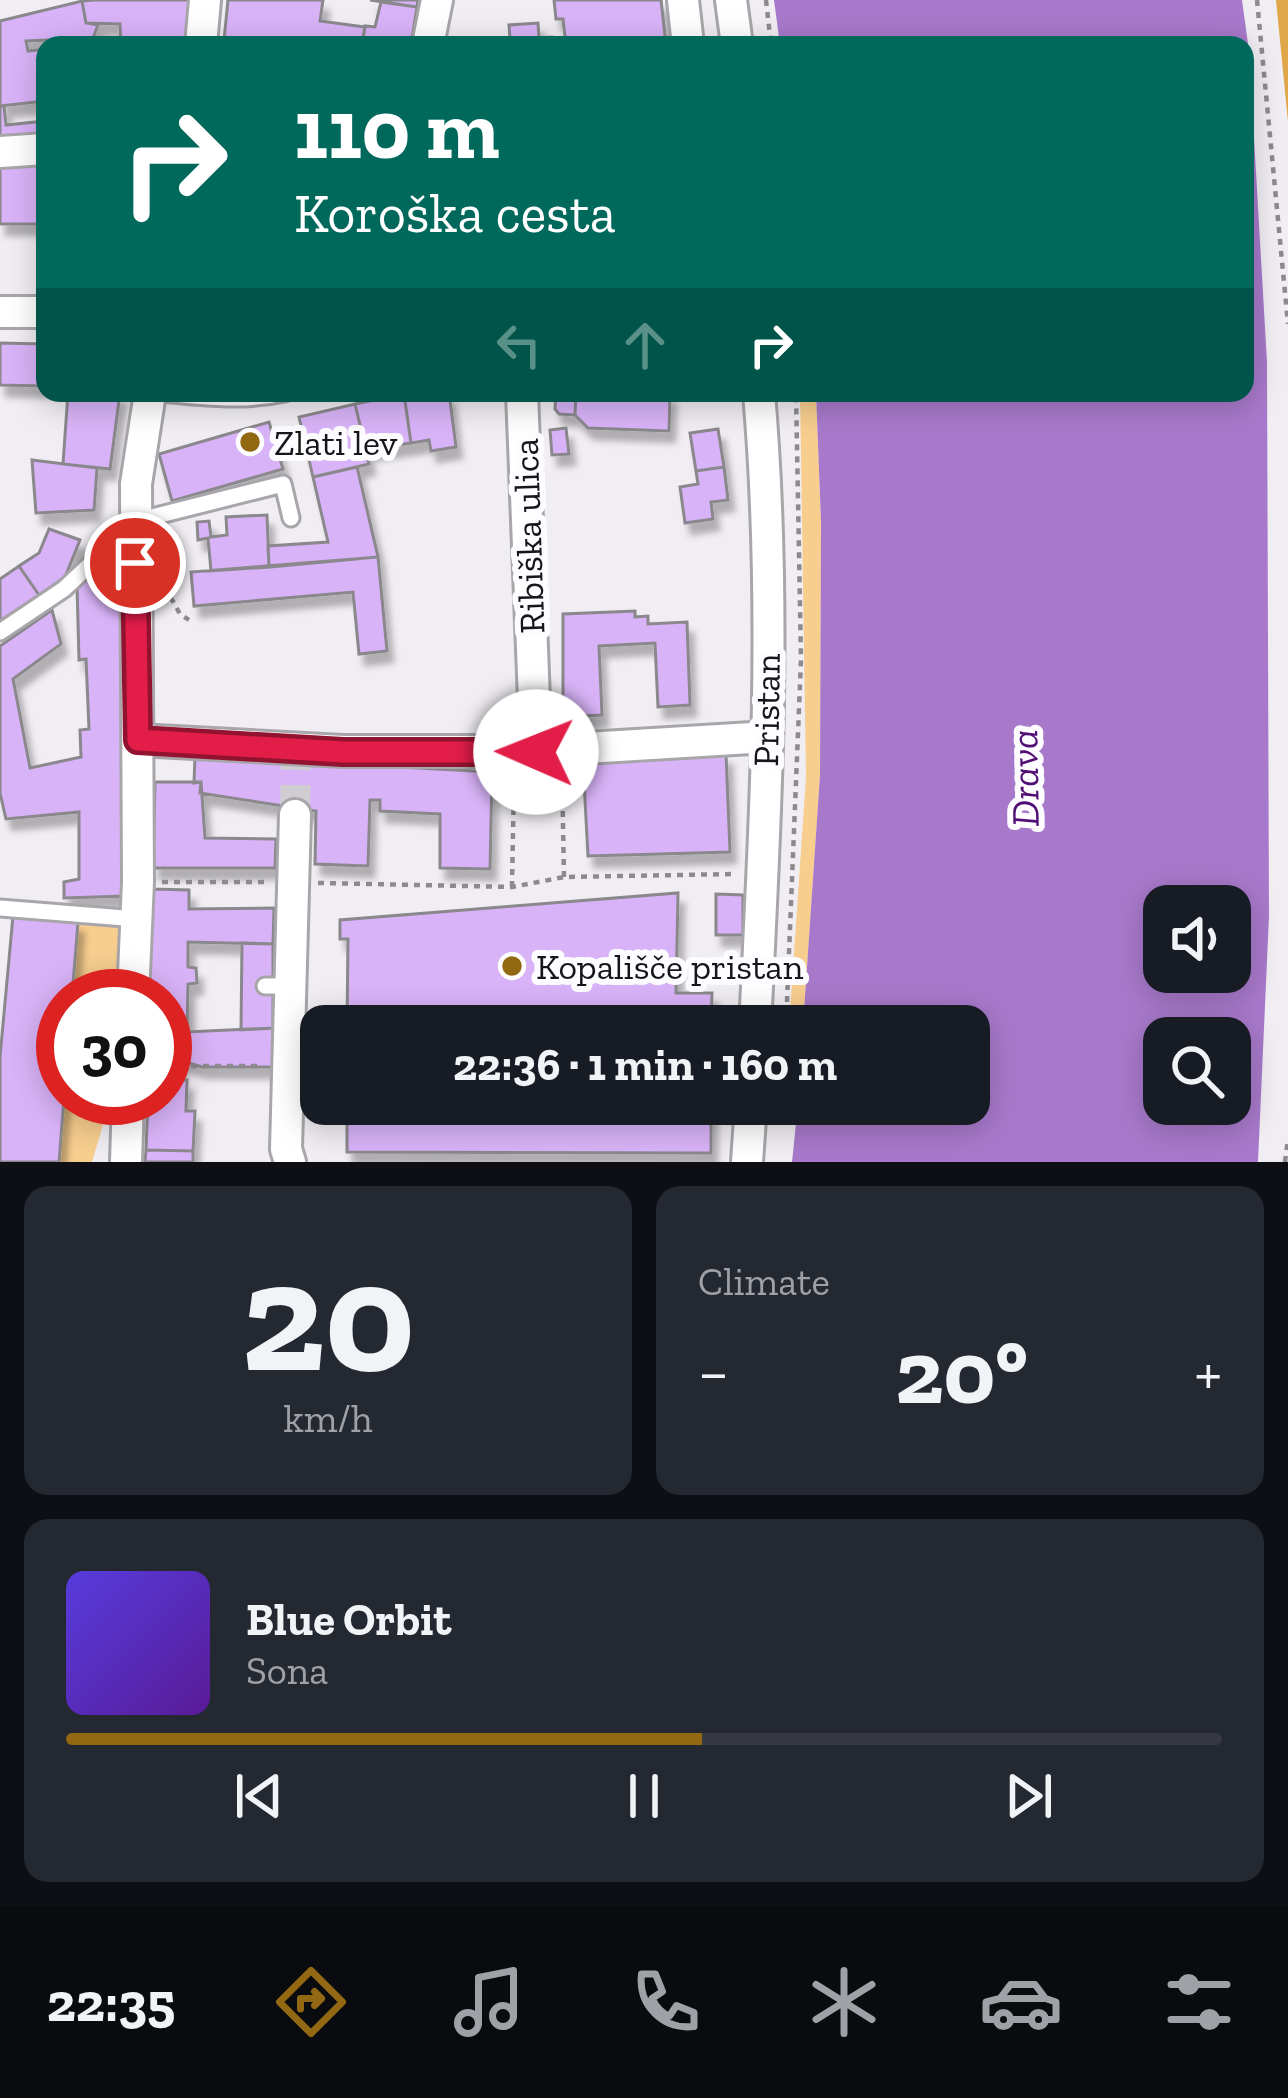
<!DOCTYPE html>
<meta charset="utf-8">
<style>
body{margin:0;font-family:"Zilla Slab",serif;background:#242831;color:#f1f3f6;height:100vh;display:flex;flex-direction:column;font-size:45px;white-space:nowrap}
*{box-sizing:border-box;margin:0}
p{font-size:39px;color:#9ea1a6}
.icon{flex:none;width:66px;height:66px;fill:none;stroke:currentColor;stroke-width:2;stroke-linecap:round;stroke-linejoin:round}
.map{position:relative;height:1162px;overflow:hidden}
.side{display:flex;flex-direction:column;gap:24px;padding:24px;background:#0d0f14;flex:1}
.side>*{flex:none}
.banner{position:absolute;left:36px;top:36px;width:1218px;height:366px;border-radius:24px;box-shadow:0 6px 30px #0003;background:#00695c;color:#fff;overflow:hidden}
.buttons{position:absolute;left:1143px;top:885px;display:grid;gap:24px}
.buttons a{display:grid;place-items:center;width:108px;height:108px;border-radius:24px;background:#171b24;box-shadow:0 6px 30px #0003;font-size:60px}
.speed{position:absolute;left:36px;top:969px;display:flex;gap:24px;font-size:60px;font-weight:700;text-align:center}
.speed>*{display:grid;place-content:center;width:156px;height:156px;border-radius:50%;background:#171b24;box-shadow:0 6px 30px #0003;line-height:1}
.speed .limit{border:18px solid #d22;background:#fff;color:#111}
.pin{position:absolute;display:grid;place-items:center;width:102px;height:102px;color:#fff;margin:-51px;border:6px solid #fff;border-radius:50%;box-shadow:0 3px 12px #0007}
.me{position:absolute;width:132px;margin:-66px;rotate:271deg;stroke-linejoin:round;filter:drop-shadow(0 0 9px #0008)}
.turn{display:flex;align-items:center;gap:42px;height:252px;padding:0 60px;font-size:54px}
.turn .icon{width:156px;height:156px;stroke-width:2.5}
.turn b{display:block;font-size:84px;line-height:102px}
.lanes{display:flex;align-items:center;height:114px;padding:0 60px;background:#0003;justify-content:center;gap:60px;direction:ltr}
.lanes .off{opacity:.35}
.big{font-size:90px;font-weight:800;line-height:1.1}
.side .tile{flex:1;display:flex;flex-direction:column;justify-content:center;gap:18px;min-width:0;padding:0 42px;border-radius:24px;background:#242831}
.side .dial{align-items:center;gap:0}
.dial b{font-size:156px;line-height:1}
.song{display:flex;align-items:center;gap:36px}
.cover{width:144px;height:144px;border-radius:18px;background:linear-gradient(135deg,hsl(250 70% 55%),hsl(270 70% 35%))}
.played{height:12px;border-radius:6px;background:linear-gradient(90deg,#936813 55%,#363941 55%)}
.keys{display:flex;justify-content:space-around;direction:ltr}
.heat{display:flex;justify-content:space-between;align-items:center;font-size:66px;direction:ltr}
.side .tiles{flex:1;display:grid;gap:24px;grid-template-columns:1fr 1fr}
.tile:last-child{grid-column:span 2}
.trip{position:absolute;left:300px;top:1005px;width:690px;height:120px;border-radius:24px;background:#171b24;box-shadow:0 6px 30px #0003;font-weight:800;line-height:120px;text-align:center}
.dock{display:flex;height:192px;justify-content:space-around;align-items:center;background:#090b0e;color:#9ea1a6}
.dock .icon{width:84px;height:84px}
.dock .selected{color:#936813}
.dock b{font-size:54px;color:#f1f3f6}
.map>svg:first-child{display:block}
</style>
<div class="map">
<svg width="1288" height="1162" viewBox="0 0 1288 1162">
<defs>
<filter id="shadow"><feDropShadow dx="6" dy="11" stdDeviation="3" flood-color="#0004"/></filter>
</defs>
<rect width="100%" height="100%" fill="#f1eef3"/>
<path fill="#f8ce8f" d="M800,393H816L821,522L820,775L804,1012H790L806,777Z
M79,922L119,925L116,996H72Z
M64,1098H111L92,1162H59Z"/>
<path fill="#dfa749" d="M1276,0H1288V122Z"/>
<path fill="#a879cb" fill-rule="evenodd" d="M774,0H1242L1249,51L1267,362L1269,916L1258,1162H792L798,1104H969V1026H803L820,775L821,522L816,393H1245V45H780ZM1164,906H1230V972H1164ZM1164,1038H1230V1104H1164Z"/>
<path fill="#d9b3f8" stroke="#8a888d" stroke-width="3" filter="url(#shadow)" d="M94,0H190L186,45H121L120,24L86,23L82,1Z
M228,0H323L320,21L365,27L362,45H271L224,40Z
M370,0H418L417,7Z
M554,0H661L666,45H566L563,19H556Z
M82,1L86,23L98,25L93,38L26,41L28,51L45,49V101L0,106V21Z
M381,2L417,7L411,45H362L365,26L375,27Z
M538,23L539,38L552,37L553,45H494L493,40L510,39L509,25Z
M0,106H4L6,125L45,121V145L0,148Z
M45,160V224H0V164Z
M0,343L45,344V386L0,385Z
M68,393H120L110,469L63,464Z
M449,393L456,447L431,451L429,440L411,443L404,394Z
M556,393H576L575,415L559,414L555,409Z
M576,393H670L669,431L588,428L575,415Z
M404,394L411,443L366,450L355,404Z
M355,404L369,464L313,477L299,417Z
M269,422L283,469L172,501L159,454Z
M566,428L569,454L552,455L550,430Z
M718,429L724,467L696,471L690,433Z
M32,460L97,468L94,510L36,513Z
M357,467L378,557L269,567L268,546L328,542L313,477Z
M724,467L728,500L711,502L713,519L685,523L680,487L698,484L696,471Z
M267,515L269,567L211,571L208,538L198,540L197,522L209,521L211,537L227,535L226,517Z
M49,529L80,540L65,577L39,595L19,566L39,553Z
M378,557L387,651L359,654L353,592L194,606L191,572Z
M19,566L39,595L0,621V579Z
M98,573H122L126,896L64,898V882L79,879V812L6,819L0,793V646L52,610L61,644L13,679L30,768L81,757L80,730L89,729L86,659L79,660L77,585Z
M635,611V617L648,616V624L687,622L690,705L658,707L655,643L599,646L602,715L563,717V614Z
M726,754L730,852L588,856L583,763Z
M195,756L492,772L490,869L440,868V814L380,811V800H370L368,866L315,864L316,811L200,793L201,782L194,783Z
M155,782H201L205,838L276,839L275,868H153Z
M150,889L189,890V909L274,908L273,944L188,942V967L196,968L197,983L188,984L187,1032L273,1028V1067H202L179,1060V1080L165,1079V996H149Z
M678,893L676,993H712L711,1026H347L348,939H340V920Z
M716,894L743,895V935H716Z
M13,916L78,922L72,996H63L64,1098L59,1162H0V1057Z
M242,943L273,944V1028L241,1030Z
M165,1079L187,1080L186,1111H195L193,1151L146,1150L148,1098H165Z
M347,1104H711V1153L347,1152Z
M146,1150L193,1151V1162H145Z"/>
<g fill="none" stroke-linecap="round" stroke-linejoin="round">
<path stroke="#d0cdd2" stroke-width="30" stroke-dasharray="30 15" stroke-linecap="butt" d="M295,815L296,756"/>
<g stroke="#a8a6ab" stroke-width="21">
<path id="lane" d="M160,393C203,397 242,402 285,393
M0,632L64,589L136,521L283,484L291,518
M0,908L137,919
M265,986H289"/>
</g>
<g stroke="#a8a6ab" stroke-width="36">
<path id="street" d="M683,0L688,45
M731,0L737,45
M201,45L205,0
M428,45L437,0
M0,152L45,149
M0,312H45
M522,393L536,751
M138,740L343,751H536L767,737
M133,996L138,882L136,484L150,393
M755,1026C766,816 777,603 759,393
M126,1162L128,1098
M290,1162L286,1149L295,815
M747,1162L751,1104"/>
</g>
<path stroke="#8c8a8d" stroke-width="4.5" stroke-dasharray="6 6" stroke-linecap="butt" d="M766,0L771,45
M1257,0L1288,324
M165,587L180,614L189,620
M562,775L564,877
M515,793L562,794
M162,882H264
M318,883L512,887L564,877L737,874
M512,887L514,780
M786,1026L801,660L796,393
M179,1066H263
M1285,1162L1288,1139"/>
<use href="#lane" stroke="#fff" stroke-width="15"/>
<use href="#street" stroke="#fff" stroke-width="30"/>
</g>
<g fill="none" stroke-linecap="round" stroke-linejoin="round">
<g stroke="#92132f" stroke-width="30">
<path id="route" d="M135,563L138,740L343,752H536"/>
</g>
<use href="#route" stroke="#e11d48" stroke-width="21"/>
</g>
<g fill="#936813" stroke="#fdfcff" stroke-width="4.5">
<circle cx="250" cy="442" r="12"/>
<circle cx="512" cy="966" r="12"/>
</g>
<g text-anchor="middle" stroke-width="12" stroke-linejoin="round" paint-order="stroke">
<g font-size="36" fill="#161517" stroke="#fdfcff" text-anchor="start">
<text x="274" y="455">Zlati lev</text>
<text x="536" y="979">Kopališče pristan</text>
</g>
<g font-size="36" fill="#161517" stroke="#fdfcff">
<text transform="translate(528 536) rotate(-92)" y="13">Ribiška ulica</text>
<text transform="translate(766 710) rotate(-89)" y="13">Pristan</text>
</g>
<g font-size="39" font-style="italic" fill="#500e74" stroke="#fdfcff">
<text transform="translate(1024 778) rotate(-91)" y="14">Drava</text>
</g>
</g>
</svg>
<div class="buttons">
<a><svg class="icon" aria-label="sound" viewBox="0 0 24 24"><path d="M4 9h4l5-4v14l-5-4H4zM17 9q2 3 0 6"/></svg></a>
<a><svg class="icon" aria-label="search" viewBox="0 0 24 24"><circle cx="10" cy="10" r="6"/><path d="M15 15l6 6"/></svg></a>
</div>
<div class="speed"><div class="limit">30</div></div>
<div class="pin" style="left:135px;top:563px;background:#d93025"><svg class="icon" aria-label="arrive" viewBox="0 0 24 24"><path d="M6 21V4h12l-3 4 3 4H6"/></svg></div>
<svg class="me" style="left:536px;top:752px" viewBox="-20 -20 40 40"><circle r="19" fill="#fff"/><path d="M0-13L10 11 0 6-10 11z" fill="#e11d48"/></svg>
<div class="trip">22:36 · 1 min · 160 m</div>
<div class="banner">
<div class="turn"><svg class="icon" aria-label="right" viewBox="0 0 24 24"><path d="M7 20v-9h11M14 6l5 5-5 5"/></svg><div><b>110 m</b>Koroška cesta</div></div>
<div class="lanes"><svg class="icon off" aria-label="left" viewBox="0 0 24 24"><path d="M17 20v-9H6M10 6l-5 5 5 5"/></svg><svg class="icon off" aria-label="ahead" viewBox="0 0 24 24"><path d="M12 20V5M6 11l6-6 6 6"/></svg><svg class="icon" aria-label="right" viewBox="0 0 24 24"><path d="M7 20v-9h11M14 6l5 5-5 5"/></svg></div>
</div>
</div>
<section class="side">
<div class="tiles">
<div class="tile dial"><b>20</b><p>km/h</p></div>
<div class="tile"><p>Climate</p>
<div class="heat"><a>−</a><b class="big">20°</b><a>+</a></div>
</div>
<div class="tile">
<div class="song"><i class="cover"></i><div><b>Blue Orbit</b><p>Sona</p></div></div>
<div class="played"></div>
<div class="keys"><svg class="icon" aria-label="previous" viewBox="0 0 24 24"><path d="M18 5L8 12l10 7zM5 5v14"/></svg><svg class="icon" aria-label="pause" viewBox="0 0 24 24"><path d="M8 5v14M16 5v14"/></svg><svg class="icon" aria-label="next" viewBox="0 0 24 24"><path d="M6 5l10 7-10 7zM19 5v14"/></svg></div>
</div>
</div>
</section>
<nav class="dock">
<b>22:35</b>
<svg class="icon selected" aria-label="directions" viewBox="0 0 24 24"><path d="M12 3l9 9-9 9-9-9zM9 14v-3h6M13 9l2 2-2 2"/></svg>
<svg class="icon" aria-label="music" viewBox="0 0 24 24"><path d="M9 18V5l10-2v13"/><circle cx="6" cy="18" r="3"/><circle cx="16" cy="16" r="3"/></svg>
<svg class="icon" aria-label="phone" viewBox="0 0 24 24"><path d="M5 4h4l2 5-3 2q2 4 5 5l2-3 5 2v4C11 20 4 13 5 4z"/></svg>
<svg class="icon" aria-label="climate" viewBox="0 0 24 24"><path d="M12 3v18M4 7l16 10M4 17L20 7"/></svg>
<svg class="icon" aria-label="car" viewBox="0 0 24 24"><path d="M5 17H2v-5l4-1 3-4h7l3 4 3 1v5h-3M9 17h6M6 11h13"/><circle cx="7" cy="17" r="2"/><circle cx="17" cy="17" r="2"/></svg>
<svg class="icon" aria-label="filters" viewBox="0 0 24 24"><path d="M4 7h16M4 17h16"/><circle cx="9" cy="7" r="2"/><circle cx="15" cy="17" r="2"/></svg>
</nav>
